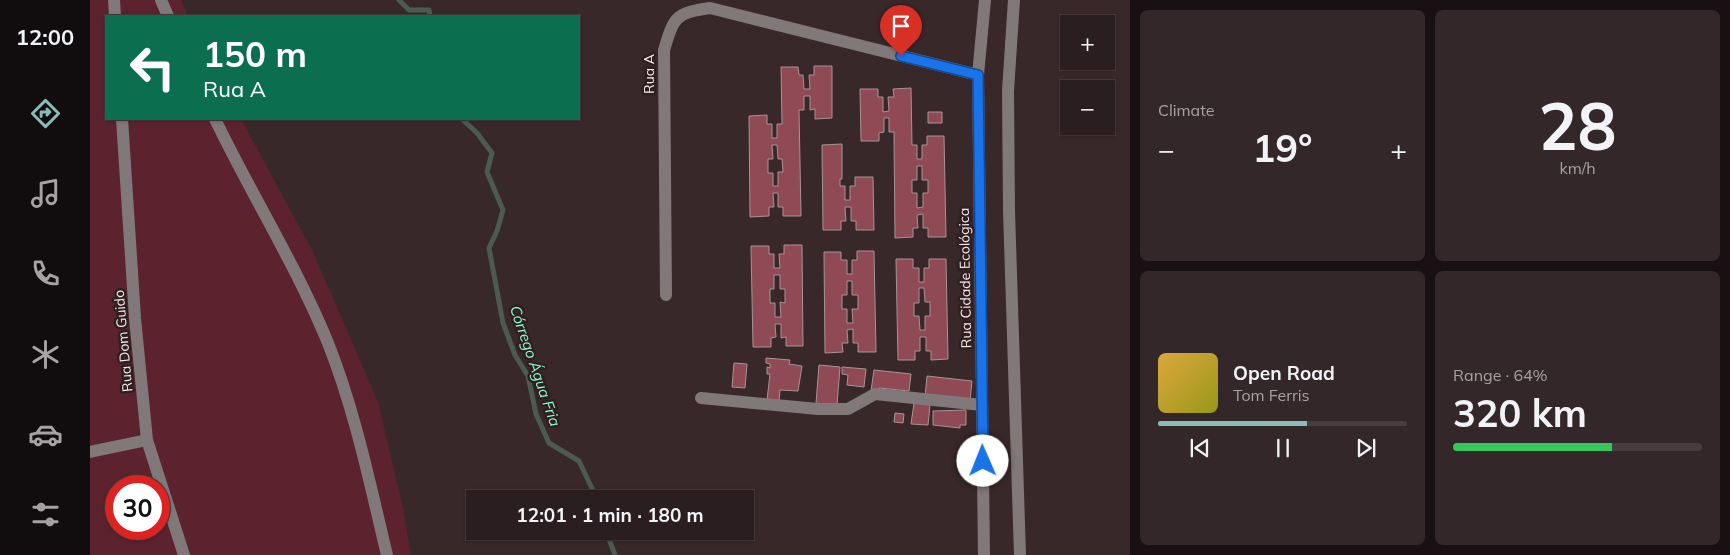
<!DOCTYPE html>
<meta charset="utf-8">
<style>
body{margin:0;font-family:Mulish,sans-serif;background:#332729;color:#f1f3f6;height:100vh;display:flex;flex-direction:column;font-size:19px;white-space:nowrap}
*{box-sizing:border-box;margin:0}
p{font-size:16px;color:#a6a2a5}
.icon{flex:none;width:28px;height:28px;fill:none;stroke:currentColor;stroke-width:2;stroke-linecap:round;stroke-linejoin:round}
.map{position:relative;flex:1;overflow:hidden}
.panel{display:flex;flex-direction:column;gap:10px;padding:10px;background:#181012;width:600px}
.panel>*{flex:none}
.hud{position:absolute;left:15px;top:15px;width:475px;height:105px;border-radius:0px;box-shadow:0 1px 4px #0004,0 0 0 1px #473c3e;background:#0b6e4f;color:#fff;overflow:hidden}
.tools{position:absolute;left:970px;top:15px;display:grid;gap:10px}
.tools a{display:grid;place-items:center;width:55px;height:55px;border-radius:0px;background:#2b1e20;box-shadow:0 1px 4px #0004,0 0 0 1px #473c3e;font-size:25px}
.speed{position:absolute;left:15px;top:475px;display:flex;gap:10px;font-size:25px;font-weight:700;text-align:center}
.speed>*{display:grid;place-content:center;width:65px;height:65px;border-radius:50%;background:#2b1e20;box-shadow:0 1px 4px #0004,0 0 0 1px #473c3e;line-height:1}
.speed .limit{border:8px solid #d22;background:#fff;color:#111}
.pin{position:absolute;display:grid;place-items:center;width:42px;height:42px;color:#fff;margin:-51px -21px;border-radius:50% 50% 50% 0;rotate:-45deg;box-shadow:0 0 5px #0007}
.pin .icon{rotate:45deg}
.me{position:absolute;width:55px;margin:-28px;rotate:359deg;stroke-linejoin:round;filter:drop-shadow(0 0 4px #0008)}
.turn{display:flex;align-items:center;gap:18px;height:105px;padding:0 15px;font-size:22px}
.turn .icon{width:65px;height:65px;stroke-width:2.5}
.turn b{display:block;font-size:35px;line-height:42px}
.big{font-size:38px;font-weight:700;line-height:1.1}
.panel .card{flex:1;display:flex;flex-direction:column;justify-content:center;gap:8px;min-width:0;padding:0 18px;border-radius:8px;background:#332729}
.panel .dial{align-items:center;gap:0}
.dial b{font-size:65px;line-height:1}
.song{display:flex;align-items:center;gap:15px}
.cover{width:60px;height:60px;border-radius:8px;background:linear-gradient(135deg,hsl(40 70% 55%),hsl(60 70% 35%))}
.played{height:5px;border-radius:2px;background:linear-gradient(90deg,#8bbbb9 60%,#473c3e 60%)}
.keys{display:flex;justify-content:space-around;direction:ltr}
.heat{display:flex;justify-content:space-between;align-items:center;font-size:28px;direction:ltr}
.charge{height:8px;border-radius:4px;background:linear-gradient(90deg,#34c759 64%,#473c3e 0)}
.panel .tiles{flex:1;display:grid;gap:10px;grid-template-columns:repeat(2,1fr)}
.trip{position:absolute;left:376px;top:490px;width:288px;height:50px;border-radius:0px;background:#2b1e20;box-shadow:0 1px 4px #0004,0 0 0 1px #473c3e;font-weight:700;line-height:50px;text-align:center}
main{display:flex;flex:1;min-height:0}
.dock{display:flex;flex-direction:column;width:90px;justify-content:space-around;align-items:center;background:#110c0d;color:#a6a2a5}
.dock .icon{width:35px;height:35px}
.dock .current{color:#8bbbb9}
.dock b{font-size:22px;color:#f1f3f6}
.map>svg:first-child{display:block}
</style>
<main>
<nav class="dock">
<b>12:00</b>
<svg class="icon current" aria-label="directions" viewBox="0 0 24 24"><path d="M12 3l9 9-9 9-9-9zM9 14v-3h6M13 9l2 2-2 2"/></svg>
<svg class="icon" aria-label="music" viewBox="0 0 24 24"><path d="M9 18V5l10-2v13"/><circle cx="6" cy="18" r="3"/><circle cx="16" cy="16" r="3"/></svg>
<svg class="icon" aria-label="phone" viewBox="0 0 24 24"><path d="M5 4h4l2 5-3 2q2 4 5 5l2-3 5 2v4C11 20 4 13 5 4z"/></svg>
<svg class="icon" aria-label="climate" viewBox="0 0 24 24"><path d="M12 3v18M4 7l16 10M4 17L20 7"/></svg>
<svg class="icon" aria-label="car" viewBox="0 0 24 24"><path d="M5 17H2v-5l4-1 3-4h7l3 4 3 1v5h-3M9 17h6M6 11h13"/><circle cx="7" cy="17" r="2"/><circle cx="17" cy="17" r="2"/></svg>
<svg class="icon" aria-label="filters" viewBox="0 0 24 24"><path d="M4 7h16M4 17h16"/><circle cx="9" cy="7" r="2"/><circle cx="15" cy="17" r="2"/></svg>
</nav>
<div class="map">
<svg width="1040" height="555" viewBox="0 0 1040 555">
<rect width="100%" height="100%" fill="#39282a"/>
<path fill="#5c232e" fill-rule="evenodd" d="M0,0H91L98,16H16V119H151L223,252L288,402L313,508L321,555H0ZM26,486H69V529H26Z"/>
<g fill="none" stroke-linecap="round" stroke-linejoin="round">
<path stroke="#4b5a53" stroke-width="5" d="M309,0L319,10H339L340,16
M372,119L387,133L402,153L397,172L413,210L407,231L399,248L413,323L425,355L438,376L446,414L459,443L489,461L507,499
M516,531L525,555"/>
</g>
<path fill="#904a56" stroke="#a89395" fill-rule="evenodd" d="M724,66H742V118L725,119V109L720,110V96H714V110H709L711,216H693V207H688V193H683L684,207H679V216L660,217L659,116L677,115V124H682V138H687V124H692L691,67H708L709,75H713L714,89H720L719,75H724ZM682,145H687L688,159H692L693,172H688V186H683V173H678V159H683Z
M821,88L822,145H827V159H832V145H837V136H854L856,237H838V228H833V214L827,215L828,228H823V237L805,238L804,132H799V118H794V132L789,133V141H771L770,89H788V97H793V112L799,111L798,97H804L803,89ZM827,166H832V180H838V193H833V207L827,208V193H822V180H827Z
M838,112H852V123H838Z
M752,144V179H750V186H755V200H760V186H765V177H783L784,230H766V221H761V207H755L756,221H751V230H733L732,145Z
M694,245H712L713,346H696V337L691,338V324H685L686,337L681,338V347H663L661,246H679V254H684V268H690L689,254H694ZM684,275H690V289H695V303L690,302L691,317H685V303H680V289H684Z
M767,251H784L786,352H768V343H763V329L757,330L758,343H752L753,352L735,353L734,252H751V260H757V274H762V260H767ZM757,281H762V295H768V309H762L763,323H757V309H752V295H757Z
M806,259H823V268H829V282H834V268H839V259H856L858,359L841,360V351H836V337H830V351H825V360H808ZM829,288H834L835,302H840V316H835V330H830L829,316H824V303H829Z
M676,358L700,360L699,364L712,366L708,391L690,390L689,401L677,400L680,374H677V367L680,368V364L676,363Z
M644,363L657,364L655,388L642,387Z
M729,365L750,367L747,405L726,404Z
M752,367L776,369L774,387L757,385L758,375L752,374Z
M784,370L821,374L819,391L789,388V392L781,391Z
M837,376L882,381L880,401L835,397Z
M824,403L840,405L838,425L821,424Z
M876,410V425H870V428L843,425V411Z
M805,413L814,414L813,423L804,422Z"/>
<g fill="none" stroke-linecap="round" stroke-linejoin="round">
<path stroke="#817879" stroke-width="12" d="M24,0L25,16
M71,0L78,16
M924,0L918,91L919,211L930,555
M32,119L45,318L57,440L94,555
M125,119C161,194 206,265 238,343C265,411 280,484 297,555
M576,295L574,50C584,17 585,13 620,8L888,75
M611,398L728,409H758L785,394L892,405
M0,452L57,440
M894,555L888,75L895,0"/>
</g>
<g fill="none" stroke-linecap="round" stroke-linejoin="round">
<g stroke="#114b97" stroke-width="12">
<path id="route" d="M811,56L888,75L893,461"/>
</g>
<use href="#route" stroke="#1a73e8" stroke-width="9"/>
</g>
<g text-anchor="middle" stroke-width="5" stroke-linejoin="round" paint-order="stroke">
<g font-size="14" fill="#f3e8e9" stroke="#2f1f21">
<text transform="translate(559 74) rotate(-90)" y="5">Rua A</text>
<text transform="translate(875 278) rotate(-91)" y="5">Rua Cidade Ecológica</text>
<text transform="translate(33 341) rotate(-95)" y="5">Rua Dom Guido</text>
</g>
<g font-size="15" font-style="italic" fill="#8bfed1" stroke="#2f1f21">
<text transform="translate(445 366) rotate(71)" y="5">Córrego Água Fria</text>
</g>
</g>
</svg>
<div class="tools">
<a>+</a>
<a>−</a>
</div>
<div class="speed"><div class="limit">30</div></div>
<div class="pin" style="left:811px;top:56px;background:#d93025"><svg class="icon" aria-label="arrive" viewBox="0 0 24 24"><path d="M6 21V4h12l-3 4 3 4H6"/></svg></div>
<svg class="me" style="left:893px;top:461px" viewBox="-20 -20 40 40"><circle r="19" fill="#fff"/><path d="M0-13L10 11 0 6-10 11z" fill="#1a73e8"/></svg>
<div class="trip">12:01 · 1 min · 180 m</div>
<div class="hud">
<div class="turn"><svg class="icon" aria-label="left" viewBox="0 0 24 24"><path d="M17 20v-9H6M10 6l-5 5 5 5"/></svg><div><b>150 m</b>Rua A</div></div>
</div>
</div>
<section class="panel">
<div class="tiles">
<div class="card"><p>Climate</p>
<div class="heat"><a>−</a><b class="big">19°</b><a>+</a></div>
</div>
<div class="card dial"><b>28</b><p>km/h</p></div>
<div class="card">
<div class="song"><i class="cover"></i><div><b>Open Road</b><p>Tom Ferris</p></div></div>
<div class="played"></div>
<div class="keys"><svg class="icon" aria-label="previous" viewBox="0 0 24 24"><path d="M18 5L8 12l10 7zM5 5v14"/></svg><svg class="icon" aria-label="pause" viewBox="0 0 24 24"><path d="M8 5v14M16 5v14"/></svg><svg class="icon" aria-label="next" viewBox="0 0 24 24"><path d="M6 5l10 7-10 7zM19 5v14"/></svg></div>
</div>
<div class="card"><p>Range · 64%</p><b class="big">320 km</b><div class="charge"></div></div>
</div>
</section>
</main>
